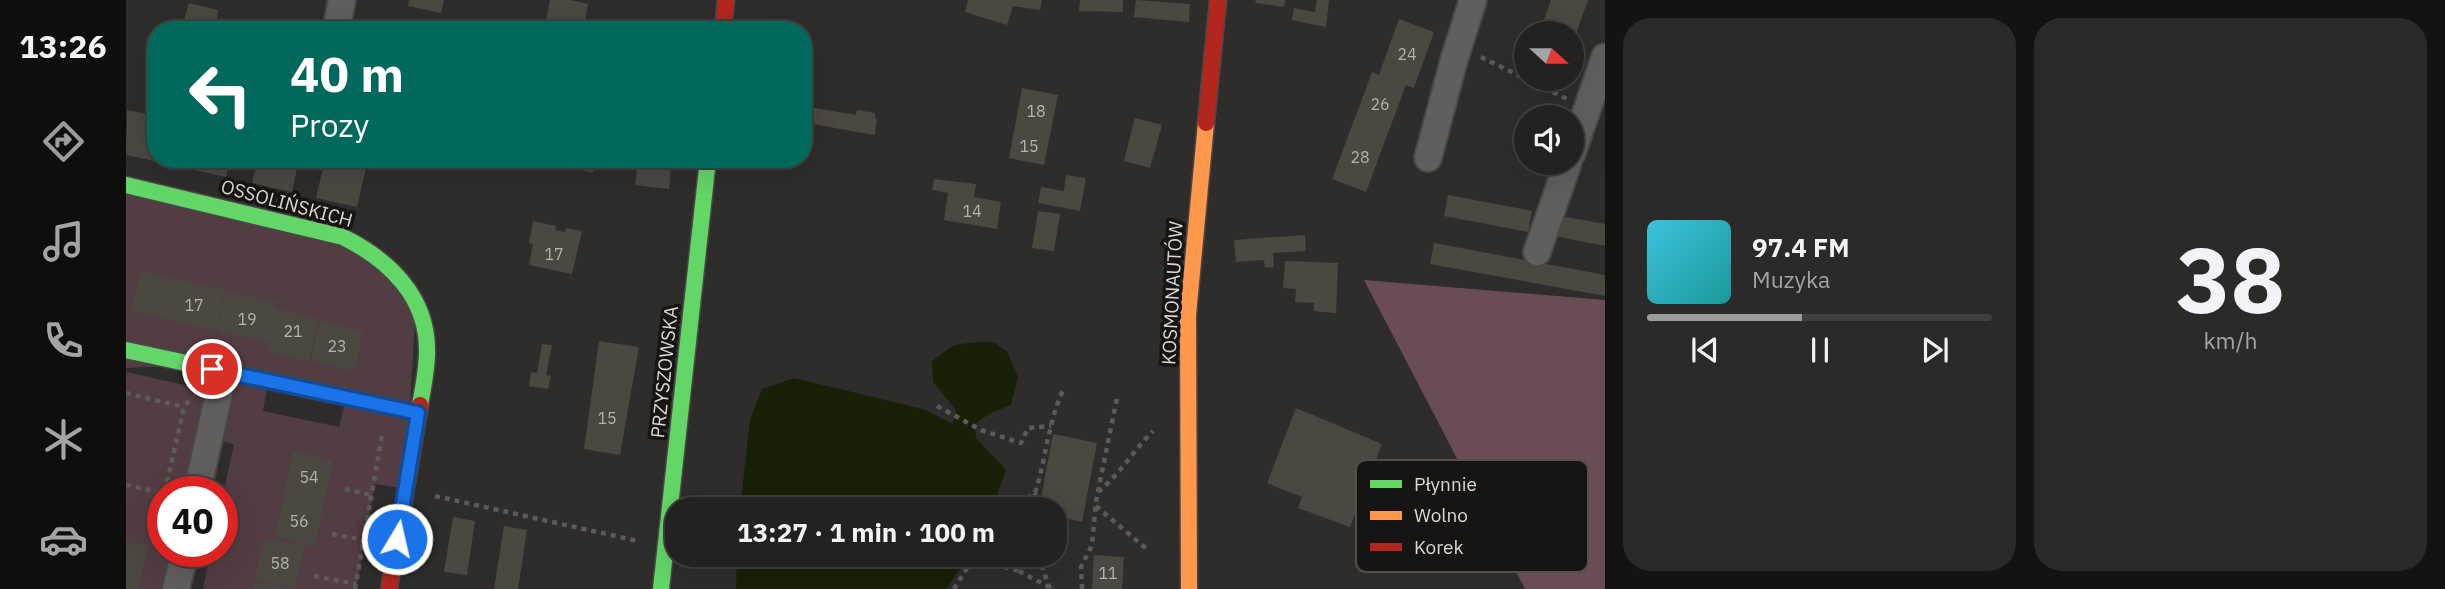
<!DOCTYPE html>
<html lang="pl">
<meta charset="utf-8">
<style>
body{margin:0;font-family:"IBM Plex Sans",sans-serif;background:#2b2a29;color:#f1f3f6;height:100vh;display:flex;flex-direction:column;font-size:26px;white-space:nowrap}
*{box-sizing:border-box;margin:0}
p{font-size:23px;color:#a3a4a5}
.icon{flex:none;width:38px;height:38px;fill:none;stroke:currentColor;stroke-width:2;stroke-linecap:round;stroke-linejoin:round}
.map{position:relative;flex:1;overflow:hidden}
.details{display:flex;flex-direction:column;gap:18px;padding:18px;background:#131312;width:840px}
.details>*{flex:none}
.hud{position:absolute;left:21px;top:21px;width:665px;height:147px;border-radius:28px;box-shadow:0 7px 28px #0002,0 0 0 2px #403f3e;background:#00695c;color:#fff;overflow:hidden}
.needle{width:46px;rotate:111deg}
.buttons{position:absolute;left:1388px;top:21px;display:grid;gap:14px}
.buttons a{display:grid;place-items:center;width:70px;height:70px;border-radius:50%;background:#232220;box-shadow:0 7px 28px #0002,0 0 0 2px #403f3e;font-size:35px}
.speed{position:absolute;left:21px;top:476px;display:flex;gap:14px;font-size:35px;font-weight:700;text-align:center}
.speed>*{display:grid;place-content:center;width:91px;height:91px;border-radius:50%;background:#232220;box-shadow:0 7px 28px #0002,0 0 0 2px #403f3e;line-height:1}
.speed .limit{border:10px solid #d22;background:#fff;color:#111}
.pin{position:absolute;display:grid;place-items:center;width:60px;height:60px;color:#fff;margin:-30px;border:4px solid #fff;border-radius:50%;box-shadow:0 2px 7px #0007}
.me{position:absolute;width:77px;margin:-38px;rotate:9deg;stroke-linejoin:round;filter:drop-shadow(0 0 5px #0008)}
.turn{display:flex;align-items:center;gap:24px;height:147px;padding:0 28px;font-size:32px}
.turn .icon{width:91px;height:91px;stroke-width:2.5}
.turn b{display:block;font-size:49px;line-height:60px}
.details .widget{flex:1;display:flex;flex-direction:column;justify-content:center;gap:10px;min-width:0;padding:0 24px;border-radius:28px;background:#2b2a29}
.details .dial{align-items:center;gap:0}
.dial b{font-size:91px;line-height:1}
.song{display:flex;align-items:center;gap:21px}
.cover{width:84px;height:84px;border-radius:10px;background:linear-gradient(135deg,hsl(190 70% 55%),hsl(180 70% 35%))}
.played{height:7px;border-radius:4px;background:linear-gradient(90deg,#9e9c9a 45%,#403f3e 45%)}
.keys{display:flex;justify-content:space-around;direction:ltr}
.details .tiles{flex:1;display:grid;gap:18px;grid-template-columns:repeat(2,1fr)}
.trip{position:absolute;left:539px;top:497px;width:402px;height:70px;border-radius:28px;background:#232220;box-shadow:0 7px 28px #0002,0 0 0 2px #403f3e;font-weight:700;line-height:70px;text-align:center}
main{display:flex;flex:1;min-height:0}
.menu{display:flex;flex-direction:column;width:126px;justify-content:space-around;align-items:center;background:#0e0e0d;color:#a3a4a5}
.menu .icon{width:49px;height:49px}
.menu .active{color:#9e9c9a}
.menu b{font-size:32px;color:#f1f3f6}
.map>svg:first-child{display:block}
</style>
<main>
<nav class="menu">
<b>13:26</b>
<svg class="icon active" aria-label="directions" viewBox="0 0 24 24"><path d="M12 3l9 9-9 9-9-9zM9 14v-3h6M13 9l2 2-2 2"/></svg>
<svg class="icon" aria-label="music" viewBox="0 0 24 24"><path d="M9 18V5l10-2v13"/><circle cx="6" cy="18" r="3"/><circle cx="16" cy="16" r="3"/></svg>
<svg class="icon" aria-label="phone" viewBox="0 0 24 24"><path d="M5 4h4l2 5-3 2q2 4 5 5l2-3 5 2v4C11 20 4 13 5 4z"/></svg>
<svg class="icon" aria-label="climate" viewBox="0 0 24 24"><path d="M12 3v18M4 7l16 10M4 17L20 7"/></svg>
<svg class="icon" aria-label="car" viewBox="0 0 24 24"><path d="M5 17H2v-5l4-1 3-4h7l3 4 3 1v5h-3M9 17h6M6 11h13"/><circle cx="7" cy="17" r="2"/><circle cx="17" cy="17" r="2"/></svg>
</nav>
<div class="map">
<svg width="1479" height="589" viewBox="0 0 1479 589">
<rect width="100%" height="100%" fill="#2f2d2b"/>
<path fill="#523d42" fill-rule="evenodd" d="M0,185L217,237L290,304L279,489L249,484L230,589H77L85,551H96V499L108,444L84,438L72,492H37V551H59L50,589H0V372L63,386L68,365L0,368ZM142,382L220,398L213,427L137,411Z"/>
<path fill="#6a4c54" d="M1238,280L1479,300V589H1399Z"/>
<path fill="#192008" d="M851,342H868L881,352L892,377L885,405L863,414L849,424L850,438L880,470L866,509H614L624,420L636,389L668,378L797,409L827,424L830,410L807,382L806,361L828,345Z
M611,555H843L820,589H610Z"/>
<path fill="#4b4842" d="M283,0H318L315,13L282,6Z
M424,0H444L462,4L457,30H418Z
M842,0H916L914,10L887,6L881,25L839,12Z
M954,0H997V12L953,11Z
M1010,0L1064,4L1063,22L1008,17Z
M1130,0H1159L1158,7L1129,3Z
M1191,0H1203L1200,27L1166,20L1168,8L1189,12Z
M1425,0H1462L1446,45V33H1413Z
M63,3L92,10L89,30H55Z
M1273,19L1308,32L1288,88L1280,85L1240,192L1206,179L1246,72L1253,75Z
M1417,79H1433L1431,84Z
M896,88L932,95L918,165L883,158Z
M683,107L730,115L731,110L749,113V119H751L749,135L680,123Z
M1,110L30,116V159H34L33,162L0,155Z
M1009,118L1036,125L1024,168L998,161Z
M61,159H104L100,177L59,168Z
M132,159H173L166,192L126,183Z
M199,159H220L241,164L231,207L190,198Z
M439,159H470L467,173L437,165Z
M500,159H546L543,189L509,185L511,169L506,168V164H499Z
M940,175L960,178L954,211L912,203L915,187L938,191Z
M808,179L850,184L848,197L875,202L871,229L818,220L822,193L806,190Z
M1322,195L1406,211L1402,232L1318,216Z
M912,211L934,214L928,251L906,248Z
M1434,216L1479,224V246L1430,236Z
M407,221L430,226L429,230L439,232L440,228L456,231L446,274L403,265L407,244L403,243Z
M1179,235L1180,251L1147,253L1148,267L1139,268L1138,260L1110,262L1108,240Z
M1308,243L1479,275V296L1304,264Z
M1159,261L1212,263L1210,313L1188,311V303L1169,302L1170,289L1157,288Z
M14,271L99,290L90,331L5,311Z
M100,291L151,302L150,308L192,319L183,361L141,352L142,342L91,331Z
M194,320L237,331L228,371L185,361Z
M473,341L513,347L494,455L458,449Z
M416,344L426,345L420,375L425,376L422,389L403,386L405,372L411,373Z
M1170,408L1256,444L1224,527L1172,508L1176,497L1141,483Z
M927,434L971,443L956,522L929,516V509H913Z
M167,451L207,460L198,503L158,494Z
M158,495L198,504L188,547L149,537Z
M327,517L349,521L341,575L318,572Z
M378,526L401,530L392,589H368Z
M139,537L179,546L169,589L129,580Z
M0,542L22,546L12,589H0Z
M968,555L998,557L996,589H966Z
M129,582L158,588V589H127Z"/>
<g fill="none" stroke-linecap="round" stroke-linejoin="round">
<g stroke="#4a4846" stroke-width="30">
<path id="street" d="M212,20L216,0
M1446,153L1479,57
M1302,158L1328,60L1347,0
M1411,252L1442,163
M71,492L98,371
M50,589L59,551"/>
</g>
<g stroke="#4a4846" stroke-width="19">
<path id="fast" d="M0,185L217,237C263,260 302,297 301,352C301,370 297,388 294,405
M0,350L293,413
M535,589L582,159"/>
</g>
<g stroke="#4a4846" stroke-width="19">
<path id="slow" d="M1063,589L1062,315L1080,123"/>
</g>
<g stroke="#4a4846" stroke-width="19">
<path id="jam" d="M597,30L600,0
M1080,123L1092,0
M263,589L294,405"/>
</g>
<path stroke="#5d5b5a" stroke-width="4.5" stroke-dasharray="5 5" stroke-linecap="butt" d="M1355,57L1441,99
M0,393L58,407
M811,406L855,430L895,443L902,428L925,426
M0,485L37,493
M219,489L245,495
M39,492L58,407L65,398
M972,492C995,473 1007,451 1027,431
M909,493L910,509
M309,496L512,541
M970,506L1023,551
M884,509L909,493C920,459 922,423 937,390
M206,534L238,540
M851,555L857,561L893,571L905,555
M915,555L917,570L924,589
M893,571L923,587
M188,576L230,584
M229,589L256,435
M828,589L849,555
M956,589L955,567L966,545L970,501L991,398"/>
<use href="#street" stroke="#615f5d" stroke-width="26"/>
<use href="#fast" stroke="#63d668" stroke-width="16"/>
<use href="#slow" stroke="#ff974d" stroke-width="16"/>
<use href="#jam" stroke="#b3261e" stroke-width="16"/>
</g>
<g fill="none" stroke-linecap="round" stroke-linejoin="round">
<g stroke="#114b97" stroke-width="18">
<path id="route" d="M86,369L292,413L271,539"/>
</g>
<use href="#route" stroke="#1a73e8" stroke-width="12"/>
</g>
<g text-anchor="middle" stroke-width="7" stroke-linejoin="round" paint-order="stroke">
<g font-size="16" fill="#b6b3b0">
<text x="1281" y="60">24</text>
<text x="1254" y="110">26</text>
<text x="910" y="117">18</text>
<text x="903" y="152">15</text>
<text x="1234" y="163">28</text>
<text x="846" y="217">14</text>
<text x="428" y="260">17</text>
<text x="68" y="311">17</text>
<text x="121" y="325">19</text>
<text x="167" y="337">21</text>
<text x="211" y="352">23</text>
<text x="481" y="424">15</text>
<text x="183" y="483">54</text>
<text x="173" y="527">56</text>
<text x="154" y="569">58</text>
<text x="982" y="579">11</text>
</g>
<g font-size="19" fill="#dad7d5" stroke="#171513">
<text transform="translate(161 203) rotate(15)" y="7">OSSOLIŃSKICH</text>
<text transform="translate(1046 293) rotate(-87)" y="7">KOSMONAUTÓW</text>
<text transform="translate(538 372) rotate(-84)" y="7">PRZYSZOWSKA</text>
</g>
</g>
<rect x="1230" y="460" width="232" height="112" rx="10" fill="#171513" stroke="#524f4d" stroke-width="2"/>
<rect x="1244" y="480" width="32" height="8" fill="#63d668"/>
<rect x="1244" y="511" width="32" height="9" fill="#ff974d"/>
<rect x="1244" y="543" width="32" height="8" fill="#b3261e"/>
<g font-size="19" fill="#dad7d5">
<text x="1288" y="491">Płynnie</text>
<text x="1288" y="522">Wolno</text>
<text x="1288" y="554">Korek</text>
</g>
</svg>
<div class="buttons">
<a><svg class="needle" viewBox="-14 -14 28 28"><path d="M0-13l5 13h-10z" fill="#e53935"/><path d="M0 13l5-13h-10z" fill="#a3a4a5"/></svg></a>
<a><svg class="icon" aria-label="sound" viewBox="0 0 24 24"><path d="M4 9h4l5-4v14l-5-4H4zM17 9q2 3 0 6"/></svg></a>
</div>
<div class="speed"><div class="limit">40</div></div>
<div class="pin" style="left:86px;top:369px;background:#d93025"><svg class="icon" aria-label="arrive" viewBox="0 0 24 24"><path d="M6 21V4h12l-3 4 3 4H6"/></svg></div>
<svg class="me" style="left:271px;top:539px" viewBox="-20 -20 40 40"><circle r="17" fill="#1a73e8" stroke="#fff" stroke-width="3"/><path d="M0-11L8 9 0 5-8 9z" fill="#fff"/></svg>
<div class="trip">13:27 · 1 min · 100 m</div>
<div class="hud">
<div class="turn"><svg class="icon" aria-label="left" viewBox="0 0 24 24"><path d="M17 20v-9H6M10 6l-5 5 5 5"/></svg><div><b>40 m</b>Prozy</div></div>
</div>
</div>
<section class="details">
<div class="tiles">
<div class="widget">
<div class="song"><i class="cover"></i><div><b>97.4 FM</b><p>Muzyka</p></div></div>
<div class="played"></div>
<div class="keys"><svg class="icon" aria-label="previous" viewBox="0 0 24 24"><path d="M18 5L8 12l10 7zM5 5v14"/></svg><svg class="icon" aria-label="pause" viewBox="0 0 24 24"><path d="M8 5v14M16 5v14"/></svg><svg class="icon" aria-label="next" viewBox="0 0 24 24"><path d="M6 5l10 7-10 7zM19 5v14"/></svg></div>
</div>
<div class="widget dial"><b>38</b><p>km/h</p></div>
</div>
</section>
</main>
